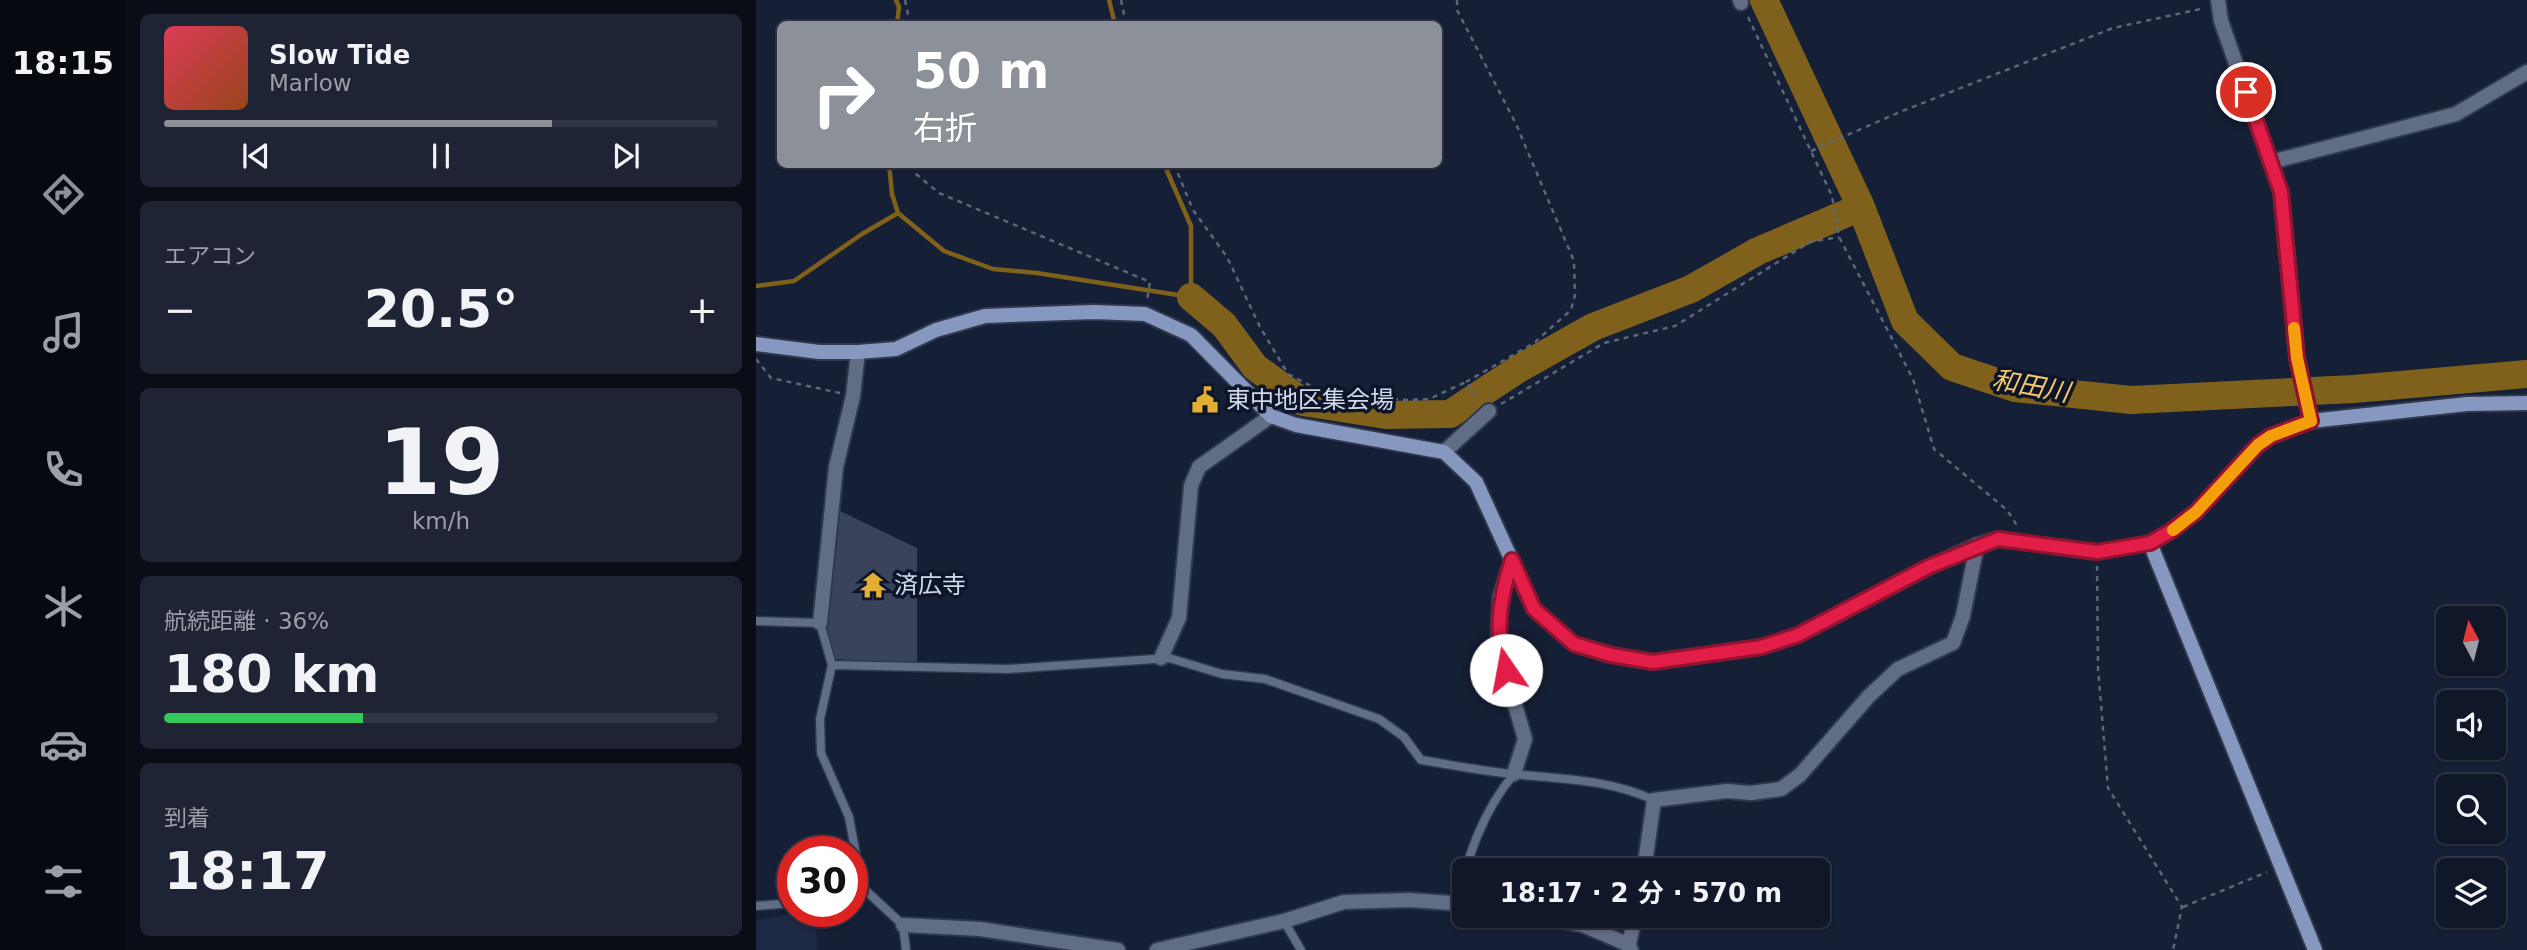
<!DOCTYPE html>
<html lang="ja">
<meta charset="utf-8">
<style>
body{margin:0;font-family:"DejaVu Sans","Noto Sans JP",sans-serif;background:#1e2434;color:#f1f3f6;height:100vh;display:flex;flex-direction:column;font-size:26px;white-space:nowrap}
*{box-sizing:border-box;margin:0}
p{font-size:23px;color:#9c9fa8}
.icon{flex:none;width:38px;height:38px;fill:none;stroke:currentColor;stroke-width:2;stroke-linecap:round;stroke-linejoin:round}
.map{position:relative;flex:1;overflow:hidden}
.panel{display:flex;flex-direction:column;gap:14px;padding:14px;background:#090d16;width:630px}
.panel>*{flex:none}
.guide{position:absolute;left:21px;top:21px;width:665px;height:147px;border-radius:10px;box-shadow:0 2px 5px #0004,0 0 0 2px #303645;background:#8c9099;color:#fff;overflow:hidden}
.needle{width:46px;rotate:353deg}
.tools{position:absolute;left:1680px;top:606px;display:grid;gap:14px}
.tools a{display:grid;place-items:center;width:70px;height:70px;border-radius:10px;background:#101728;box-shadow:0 2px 5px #0004,0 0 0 2px #303645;font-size:35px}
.speed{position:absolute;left:21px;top:836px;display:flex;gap:14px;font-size:35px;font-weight:700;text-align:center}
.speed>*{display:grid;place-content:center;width:91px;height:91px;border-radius:50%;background:#101728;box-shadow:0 2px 5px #0004,0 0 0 2px #303645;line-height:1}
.speed .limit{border:10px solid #d22;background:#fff;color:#111}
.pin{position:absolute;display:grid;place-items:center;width:60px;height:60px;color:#fff;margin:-30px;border:4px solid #fff;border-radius:50%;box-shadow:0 2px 7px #0007}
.me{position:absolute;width:77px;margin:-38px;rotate:348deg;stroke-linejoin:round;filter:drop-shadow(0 0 5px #0008)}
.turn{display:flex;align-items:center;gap:24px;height:147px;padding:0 21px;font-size:32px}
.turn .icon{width:91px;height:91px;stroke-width:2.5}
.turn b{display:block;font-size:49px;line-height:60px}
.big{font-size:52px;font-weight:700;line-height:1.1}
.panel .widget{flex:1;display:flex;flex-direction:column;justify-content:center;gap:10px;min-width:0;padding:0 24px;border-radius:10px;background:#1e2434}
.panel .dial{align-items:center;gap:0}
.dial b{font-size:91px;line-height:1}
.song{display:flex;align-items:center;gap:21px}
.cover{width:84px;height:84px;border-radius:10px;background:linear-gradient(135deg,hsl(350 70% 55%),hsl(20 70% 35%))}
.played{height:7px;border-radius:4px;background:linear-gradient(90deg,#8c9099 70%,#303645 70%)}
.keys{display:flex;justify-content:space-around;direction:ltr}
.heat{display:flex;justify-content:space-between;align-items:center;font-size:38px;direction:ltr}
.charge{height:10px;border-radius:5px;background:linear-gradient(90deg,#34c759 36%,#303645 0)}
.trip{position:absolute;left:696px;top:858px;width:378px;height:70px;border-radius:10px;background:#101728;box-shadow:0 2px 5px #0004,0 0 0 2px #303645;font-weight:700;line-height:70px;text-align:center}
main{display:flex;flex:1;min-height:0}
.tab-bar{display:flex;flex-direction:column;width:126px;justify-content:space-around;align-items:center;background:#060910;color:#9c9fa8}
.tab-bar .icon{width:49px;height:49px}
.tab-bar .on{color:#8c9099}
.tab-bar b{font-size:32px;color:#f1f3f6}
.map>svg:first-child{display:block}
</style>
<main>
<nav class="tab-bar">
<b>18:15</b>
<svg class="icon on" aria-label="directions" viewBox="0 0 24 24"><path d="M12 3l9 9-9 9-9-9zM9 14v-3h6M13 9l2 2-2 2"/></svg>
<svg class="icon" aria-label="music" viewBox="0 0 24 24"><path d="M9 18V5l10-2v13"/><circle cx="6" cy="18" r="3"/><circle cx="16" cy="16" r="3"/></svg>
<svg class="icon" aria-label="phone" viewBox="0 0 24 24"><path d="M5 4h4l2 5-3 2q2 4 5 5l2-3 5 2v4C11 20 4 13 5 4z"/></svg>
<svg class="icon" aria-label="climate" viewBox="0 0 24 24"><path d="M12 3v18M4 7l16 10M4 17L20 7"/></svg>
<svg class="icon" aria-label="car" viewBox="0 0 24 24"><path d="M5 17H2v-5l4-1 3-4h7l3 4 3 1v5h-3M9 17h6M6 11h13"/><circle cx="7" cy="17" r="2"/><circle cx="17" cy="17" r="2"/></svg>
<svg class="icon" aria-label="filters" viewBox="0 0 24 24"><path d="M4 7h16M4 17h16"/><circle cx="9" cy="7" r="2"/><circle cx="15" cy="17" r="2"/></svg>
</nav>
<section class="panel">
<div class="widget">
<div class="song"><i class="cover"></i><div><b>Slow Tide</b><p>Marlow</p></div></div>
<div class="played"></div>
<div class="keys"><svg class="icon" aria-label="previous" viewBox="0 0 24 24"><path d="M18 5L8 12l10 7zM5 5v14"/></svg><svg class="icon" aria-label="pause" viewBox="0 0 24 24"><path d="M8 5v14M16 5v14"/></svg><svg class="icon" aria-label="next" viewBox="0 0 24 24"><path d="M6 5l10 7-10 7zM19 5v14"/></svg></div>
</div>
<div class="widget"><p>エアコン</p>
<div class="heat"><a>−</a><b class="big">20.5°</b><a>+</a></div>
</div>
<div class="widget dial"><b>19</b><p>km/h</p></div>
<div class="widget"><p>航続距離 · 36%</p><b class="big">180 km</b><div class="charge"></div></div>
<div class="widget"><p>到着</p><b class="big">18:17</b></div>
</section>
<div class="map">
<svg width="1771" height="950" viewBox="0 0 1771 950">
<rect width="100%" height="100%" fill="#151f35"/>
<path fill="#1d2944" d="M47,912H60L61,950H0V920Z"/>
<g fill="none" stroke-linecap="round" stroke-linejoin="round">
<path stroke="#80611c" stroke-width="4.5" d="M140,0L143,7L141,24
M353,0L359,24
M133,164L136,194L142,213L188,251L237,269L281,273L435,297V226L408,164
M0,286L38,281L106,234L142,213"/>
<path stroke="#80611c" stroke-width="28" d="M1008,0L1105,207L1149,321L1196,367L1259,388L1375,400L1598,389L1771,374
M435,297L468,325L499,367L547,402L630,415L694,414L764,368L837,327L935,289L1002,251L1105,207"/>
</g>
<path fill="#39445c" d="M82,510L161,548V665L79,659L69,623Z"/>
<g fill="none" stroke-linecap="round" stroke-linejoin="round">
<g stroke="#2f394e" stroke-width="11">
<path id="lane" d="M0,621L64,623L76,665L64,719L65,753L93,817L106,887L147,925L150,950
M76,665L251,669L413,658L466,674L509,679L623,719L648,737L665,760C696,765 726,771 756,774C805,779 853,779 898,800
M700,902C713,855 726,812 758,774
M0,906L37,903
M528,921L545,950"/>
</g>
<g stroke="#2f394e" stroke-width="18">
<path id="street" d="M984,0L985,3
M1462,0L1465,21L1525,192L1541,357L1555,421
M1515,162L1700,114L1771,72
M688,452L733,411
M756,560L744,597L742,647L769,739L758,774
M64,623L80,467L97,396L102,352
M405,658L423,618L435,486L443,467L515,416
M888,870L898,800L971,791L995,793L1025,789L1044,775L1113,696L1142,669L1197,643L1207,616L1221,545
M771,915L827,925L873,945
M147,925L224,929L362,950
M401,950L528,921L588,902L654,900L709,904
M875,950L873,945L879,915"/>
</g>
<g stroke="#2f394e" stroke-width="18">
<path id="secondary" d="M0,344L63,352H102L140,349L180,330L229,316L338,312L389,314L435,335L515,416L540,425L688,452L720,482L778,609L818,644L855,655L897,662L1005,647L1042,635L1173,567L1221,545L1242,539L1341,552L1394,543L1415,531L1440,512L1502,445L1515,436L1555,421L1711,404L1771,403
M1394,543L1559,950"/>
</g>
<path stroke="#5d667a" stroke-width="2.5" stroke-dasharray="5 5" stroke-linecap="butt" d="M149,0L154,24
M365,0L370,24
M701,0V10L760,124L818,261L819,295L815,310L778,343L710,382
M992,17L1076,196L1083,237L1157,379L1178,449L1251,510L1262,527
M1055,151L1144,112L1357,28L1449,8
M158,164L160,174L183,193L394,282L391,300
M418,164L437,210L471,257L504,327L532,374L570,394L652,400L673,399L710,382L725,400
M0,359L15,378L84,393
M745,404L848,343L919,326L1054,242L1083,237
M1341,566L1342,668L1352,788L1426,907L1417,950
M1427,907L1511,872"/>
<use href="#lane" stroke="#616c85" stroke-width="8"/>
<use href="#street" stroke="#616c85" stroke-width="14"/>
<use href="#secondary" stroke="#8698c0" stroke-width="14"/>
</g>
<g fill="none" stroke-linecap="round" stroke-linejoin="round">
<g stroke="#92132f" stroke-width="18">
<path id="route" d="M750,670C738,632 744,598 756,560L778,609L818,644L855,655L897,662L1005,647L1042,635L1172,567L1242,539L1341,552L1394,543L1415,531L1440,512L1502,445L1515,436L1555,421L1541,358L1525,192L1490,92"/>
</g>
<use href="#route" stroke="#e11d48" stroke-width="12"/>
<path stroke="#f59e0b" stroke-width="12" d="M1417,530L1440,512L1502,445L1515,436L1555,421L1541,358L1538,328"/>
</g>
<defs>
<g id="civic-bare" transform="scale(2.1)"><path d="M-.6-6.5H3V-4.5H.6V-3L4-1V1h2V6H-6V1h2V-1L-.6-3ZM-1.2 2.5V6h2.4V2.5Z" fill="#e3ae34" stroke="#0d152a" stroke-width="2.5" paint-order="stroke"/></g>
<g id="temple-bare" transform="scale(2.1)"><path d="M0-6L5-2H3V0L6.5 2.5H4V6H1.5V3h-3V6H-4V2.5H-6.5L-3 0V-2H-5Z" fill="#e3ae34" stroke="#0d152a" stroke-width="2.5" paint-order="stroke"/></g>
</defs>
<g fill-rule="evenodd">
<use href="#civic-bare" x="449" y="400"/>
<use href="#temple-bare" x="117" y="585"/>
</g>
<g text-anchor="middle" stroke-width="7" stroke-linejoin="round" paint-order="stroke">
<g font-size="24" fill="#d2d9e8" stroke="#0d152a" text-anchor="start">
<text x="470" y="408">東中地区集会場</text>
<text x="138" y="593">済広寺</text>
</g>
<g font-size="26" font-style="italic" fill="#f5c86a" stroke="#0d152a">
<text transform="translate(1275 386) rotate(10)" y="9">和田川</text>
</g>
</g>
</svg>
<div class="tools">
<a><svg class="needle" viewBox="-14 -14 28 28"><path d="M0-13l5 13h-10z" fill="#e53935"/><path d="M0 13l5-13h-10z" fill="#9c9fa8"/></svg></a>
<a><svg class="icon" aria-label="sound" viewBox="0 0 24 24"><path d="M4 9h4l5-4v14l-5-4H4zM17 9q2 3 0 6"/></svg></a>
<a><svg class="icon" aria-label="search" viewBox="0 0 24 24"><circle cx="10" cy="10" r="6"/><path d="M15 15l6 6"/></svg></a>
<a><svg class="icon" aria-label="layers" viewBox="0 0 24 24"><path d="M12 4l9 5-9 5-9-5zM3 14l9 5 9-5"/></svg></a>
</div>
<div class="speed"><div class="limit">30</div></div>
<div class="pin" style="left:1490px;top:92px;background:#d93025"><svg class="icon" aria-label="arrive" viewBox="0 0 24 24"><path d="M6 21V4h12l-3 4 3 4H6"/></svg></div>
<svg class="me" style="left:750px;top:670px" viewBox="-20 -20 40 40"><circle r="19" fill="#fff"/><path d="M0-13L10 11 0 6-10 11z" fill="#e11d48"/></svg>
<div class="trip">18:17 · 2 分 · 570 m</div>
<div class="guide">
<div class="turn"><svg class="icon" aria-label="right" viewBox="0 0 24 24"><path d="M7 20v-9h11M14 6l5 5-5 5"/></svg><div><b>50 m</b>右折</div></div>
</div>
</div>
</main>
